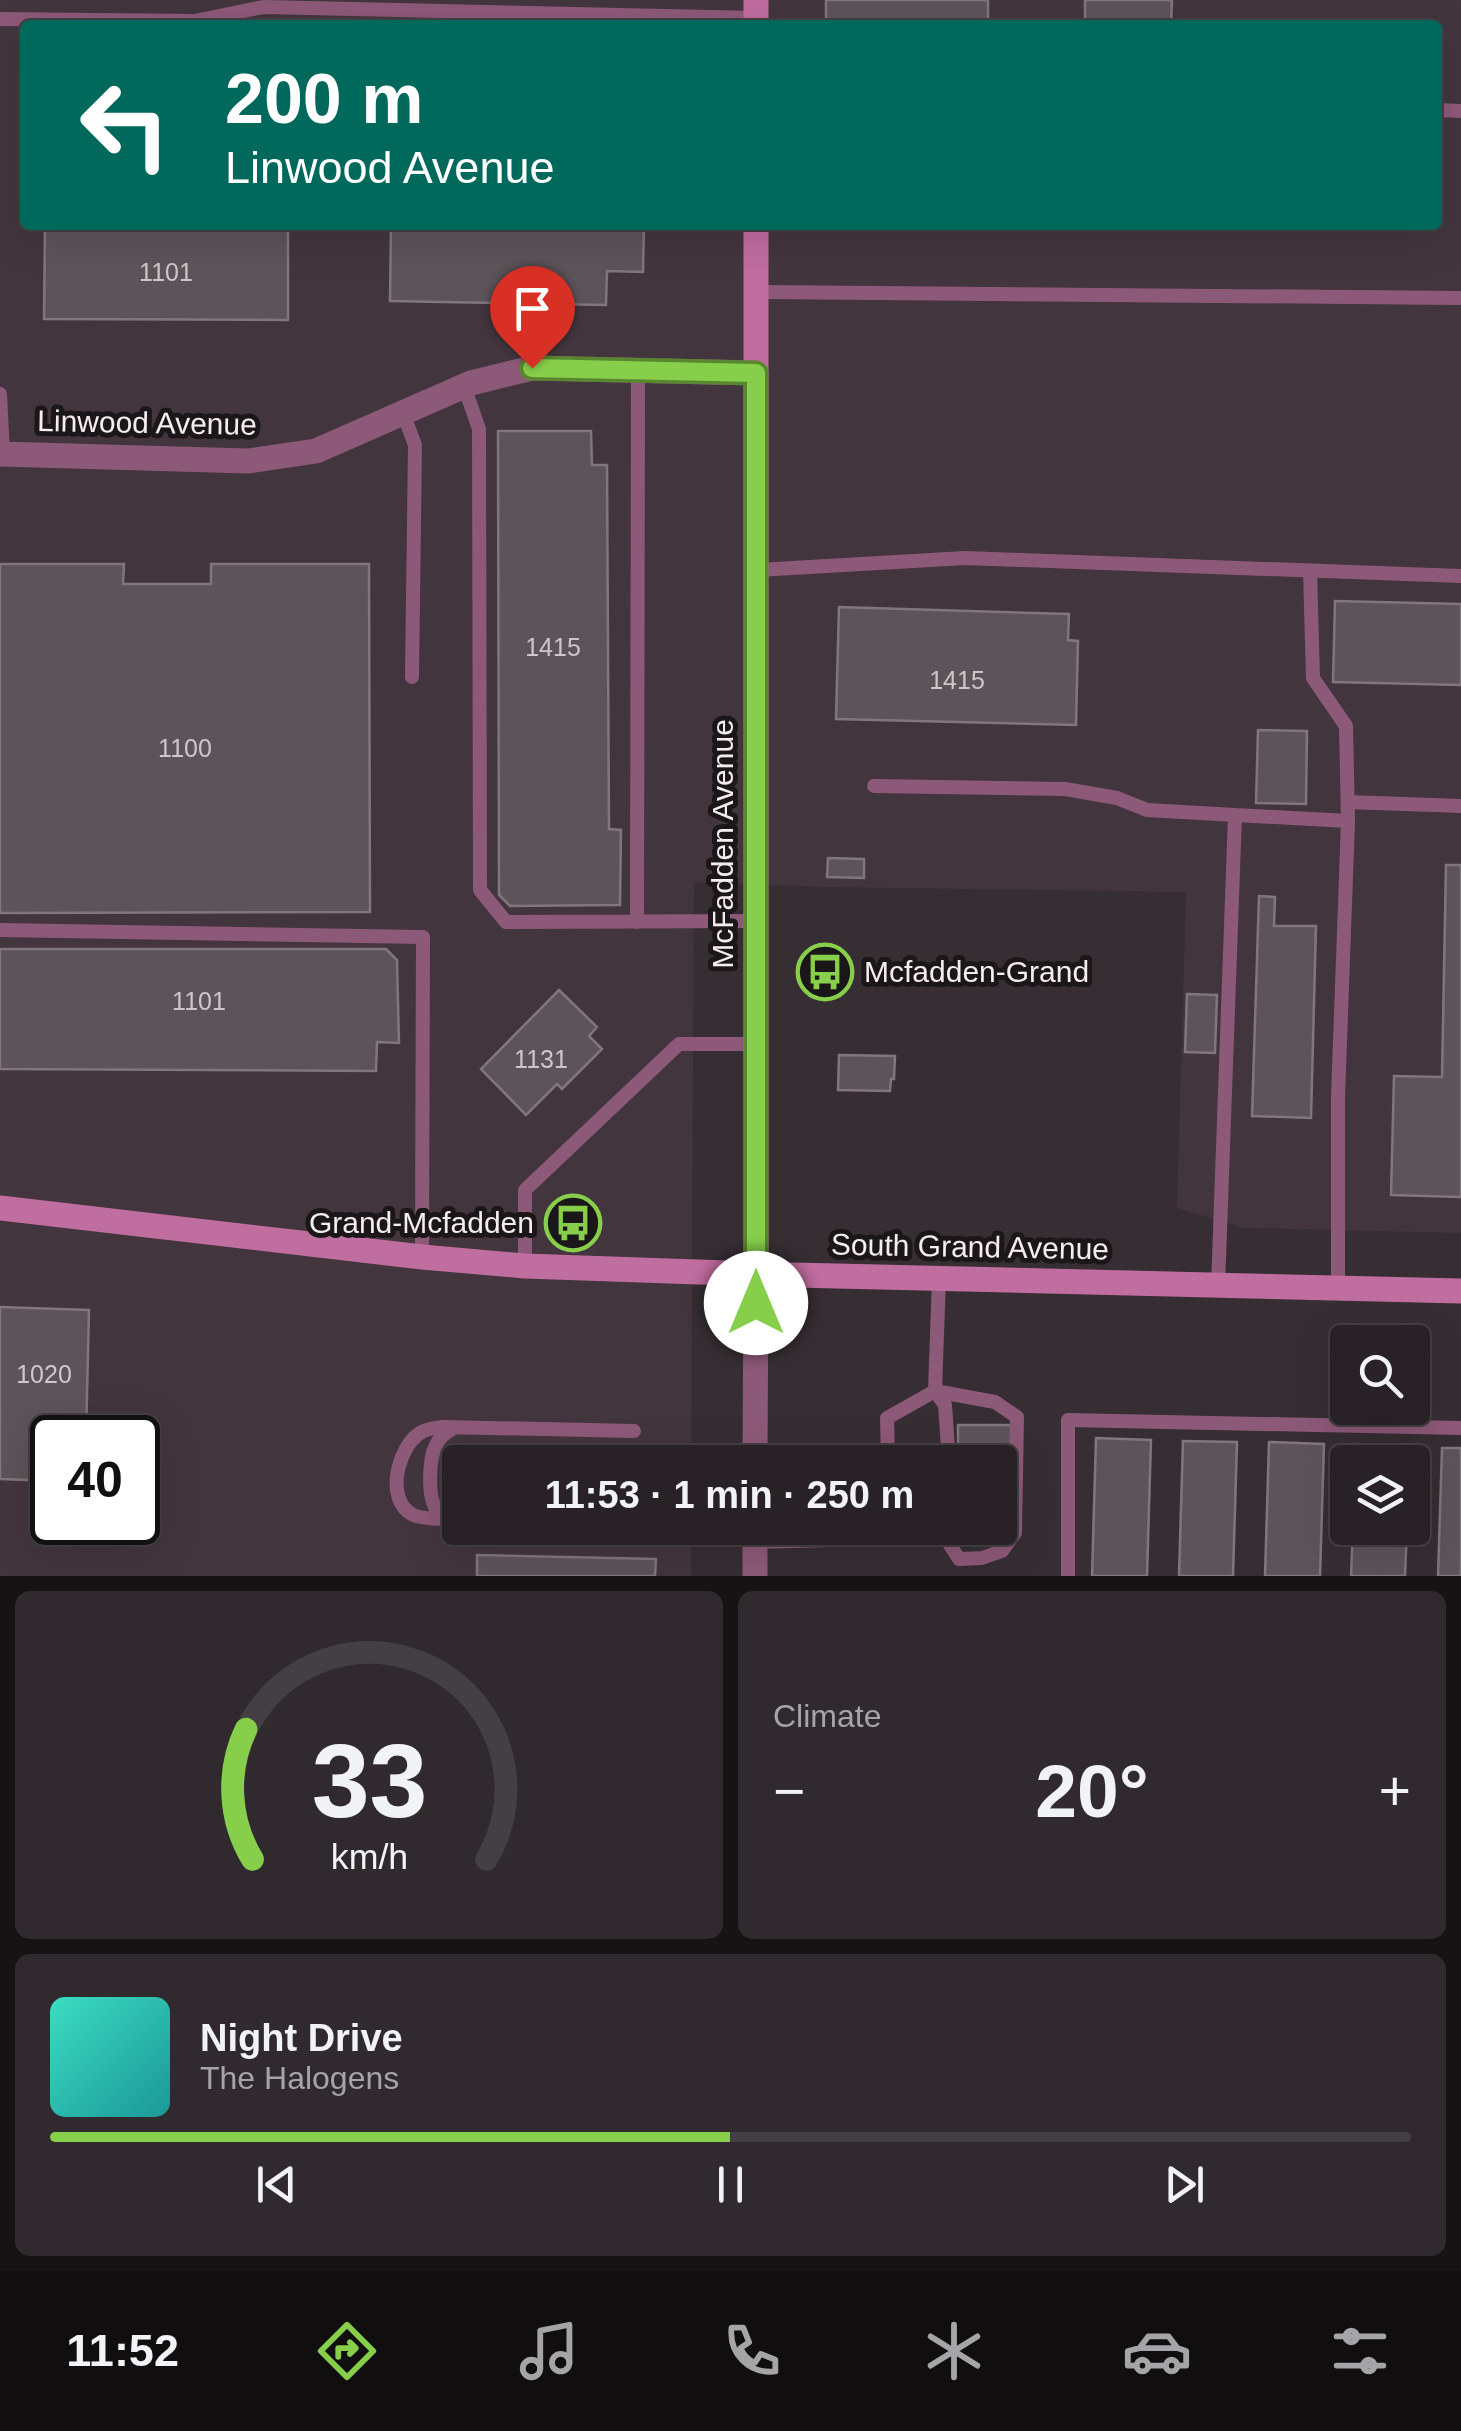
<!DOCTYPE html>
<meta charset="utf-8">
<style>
body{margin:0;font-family:Arial,sans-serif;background:#302a2e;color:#f1f3f6;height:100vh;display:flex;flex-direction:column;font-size:38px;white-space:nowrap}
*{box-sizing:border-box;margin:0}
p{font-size:32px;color:#a5a4a7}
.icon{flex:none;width:55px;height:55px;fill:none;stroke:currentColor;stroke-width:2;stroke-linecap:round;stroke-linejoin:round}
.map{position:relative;height:1576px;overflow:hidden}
.drawer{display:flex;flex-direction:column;gap:15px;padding:15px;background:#161315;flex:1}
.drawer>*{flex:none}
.guide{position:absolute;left:20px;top:20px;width:1422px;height:210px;border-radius:10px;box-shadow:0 10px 40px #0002,0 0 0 2px #443f43;background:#00695c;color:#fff;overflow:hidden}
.controls{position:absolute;left:1330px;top:1325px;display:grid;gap:20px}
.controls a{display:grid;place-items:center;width:100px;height:100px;border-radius:10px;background:#282226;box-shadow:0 10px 40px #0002,0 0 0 2px #443f43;font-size:50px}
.speed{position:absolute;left:30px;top:1415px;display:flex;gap:20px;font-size:50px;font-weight:700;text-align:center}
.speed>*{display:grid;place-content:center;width:130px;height:130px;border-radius:50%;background:#282226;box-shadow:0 10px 40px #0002,0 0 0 2px #443f43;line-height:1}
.speed .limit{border:5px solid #111;border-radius:15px;background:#fff;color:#111}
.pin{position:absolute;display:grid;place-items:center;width:85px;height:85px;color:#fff;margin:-102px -42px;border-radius:50% 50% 50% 0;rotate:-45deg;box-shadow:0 0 10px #0007}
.pin .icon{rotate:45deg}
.me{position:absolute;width:110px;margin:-55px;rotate:0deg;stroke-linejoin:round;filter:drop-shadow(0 0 8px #0008)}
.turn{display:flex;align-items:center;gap:35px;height:210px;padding:0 40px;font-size:45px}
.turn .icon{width:130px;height:130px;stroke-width:2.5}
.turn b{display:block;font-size:70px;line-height:85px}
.big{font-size:75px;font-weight:800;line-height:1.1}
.drawer .widget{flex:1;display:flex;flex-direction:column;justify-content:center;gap:15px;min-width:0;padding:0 35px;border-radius:15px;background:#302a2e}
.drawer .dial{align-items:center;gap:0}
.dial svg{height:260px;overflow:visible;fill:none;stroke:#443f43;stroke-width:7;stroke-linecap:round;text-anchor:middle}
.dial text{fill:#f1f3f6;stroke:none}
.song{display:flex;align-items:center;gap:30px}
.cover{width:120px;height:120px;border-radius:15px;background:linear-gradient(135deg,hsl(170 70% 55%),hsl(180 70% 35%))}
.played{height:10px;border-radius:5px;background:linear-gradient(90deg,#87cf4a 50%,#443f43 50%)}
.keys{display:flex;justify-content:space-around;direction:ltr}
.heat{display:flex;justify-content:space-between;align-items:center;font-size:55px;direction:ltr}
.drawer .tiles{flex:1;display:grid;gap:15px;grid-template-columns:1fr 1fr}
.widget:last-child{grid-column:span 2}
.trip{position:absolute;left:442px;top:1445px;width:575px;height:100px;border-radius:10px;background:#282226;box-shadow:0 10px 40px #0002,0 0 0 2px #443f43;font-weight:800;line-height:100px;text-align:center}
.menu{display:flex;height:160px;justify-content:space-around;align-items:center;background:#100e0f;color:#a5a4a7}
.menu .icon{width:70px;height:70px}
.menu .on{color:#87cf4a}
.menu b{font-size:45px;color:#f1f3f6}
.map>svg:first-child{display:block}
</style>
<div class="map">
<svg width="1461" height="1576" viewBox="0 0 1461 1576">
<rect width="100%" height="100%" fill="#362e32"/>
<path fill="#43353d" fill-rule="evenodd" d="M0,0H1461V1233L1245,1228L1177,1208L1186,892L829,887L694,882L691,1462H460V1528H691V1576H0ZM25,25H1438V225H25ZM52,1438H138V1522H52Z"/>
<path fill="#5d5459" stroke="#80767b" stroke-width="2.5" d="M826,0H988V24L1016,25H826Z
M1085,0H1172L1171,25H1085Z
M45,225H288V320L44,319Z
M391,225H644L643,272L607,271L606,305L390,301Z
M498,431H591L592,465H607L609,829L621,830L620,905L510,906L499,895Z
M0,564H124L123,584H211V564H369L370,912L0,913Z
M1335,601L1461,604V685L1333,682Z
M839,607L1069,614L1068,640L1078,641L1076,725L836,719Z
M1258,730L1307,731L1306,804L1256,803Z
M828,858L864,859V878L827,877Z
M1446,865H1461V1197L1391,1195L1394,1076L1442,1077Z
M1259,896L1275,897L1274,926H1316L1311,1118L1252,1116Z
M0,949H386L397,960L399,1043L377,1042L376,1071L0,1069Z
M559,990L597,1027L589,1036L602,1049L562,1089L557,1084L526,1115L481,1069Z
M1187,994L1217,995L1215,1053L1185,1052Z
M839,1055L895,1056L894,1079H891L890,1091L838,1090Z
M0,1307L89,1310L86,1438H52V1481L0,1479Z
M958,1425H1012L1011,1534L958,1533V1528H1000V1462H958Z
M1096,1438L1151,1440L1147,1576H1092Z
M1183,1441L1237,1442L1233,1576H1179Z
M1269,1442L1324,1444L1320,1576H1265Z
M1355,1444L1409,1446V1462H1355Z
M1442,1448H1461V1576H1438Z
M467,1450L607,1456V1462H466Z
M1353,1528H1407L1405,1576H1351Z
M477,1555L656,1559L655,1576H477Z"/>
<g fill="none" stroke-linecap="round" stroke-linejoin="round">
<path stroke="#8d5978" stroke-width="14" d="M0,19L195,21L263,7L756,18
M1438,110L1461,111
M756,292L1461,298
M464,386L479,429L480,890L506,922L756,921
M0,394L3,454
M403,413L415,445L412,677
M756,570L965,558L1461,576
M874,786L1065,789L1117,798L1147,810L1235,815
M1348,802L1461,806
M637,922L638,370
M0,930L423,937L422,1257
M525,1266V1190L679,1044H756
M939,1278L935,1391L945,1405L949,1462
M1218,1286L1235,815L1348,821L1346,726L1313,678L1310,571
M1338,1288V1097L1348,821
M888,1462L887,1418L935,1391L995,1402L1017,1417L1015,1533L1002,1551L982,1558L959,1559L950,1545V1528
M451,1518C446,1516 440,1514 437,1510C427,1498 429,1458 436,1445C439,1437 447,1432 454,1428
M453,1519C441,1518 424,1520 413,1515C384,1500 398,1447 420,1433C428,1428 435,1428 443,1427L634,1431
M755,1542L872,1539L884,1528
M1068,1576V1420L1461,1428"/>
<path stroke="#8d5978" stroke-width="25" d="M0,454L248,461L316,451L471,383L532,368L756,373"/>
<path stroke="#8d5978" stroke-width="25" d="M755,1462L756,1274
M755,1576V1528"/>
<path stroke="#c06da0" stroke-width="25" d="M756,0V25
M756,225V1274
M0,1208L422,1257L525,1266L756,1274L1461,1291"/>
</g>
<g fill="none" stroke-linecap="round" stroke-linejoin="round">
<g stroke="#588730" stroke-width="25">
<path id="route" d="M532,368L756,373V1303"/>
</g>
<use href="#route" stroke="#87cf4a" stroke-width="18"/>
</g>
<defs>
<g id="bus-ring" transform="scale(2.875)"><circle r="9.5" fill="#1b1719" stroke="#87cf4a" stroke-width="1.5"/><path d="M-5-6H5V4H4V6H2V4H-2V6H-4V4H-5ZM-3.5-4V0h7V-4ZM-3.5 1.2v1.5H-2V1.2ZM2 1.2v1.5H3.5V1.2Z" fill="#87cf4a"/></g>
</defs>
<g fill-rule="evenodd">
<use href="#bus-ring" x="825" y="972"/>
<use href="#bus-ring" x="573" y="1223"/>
</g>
<g text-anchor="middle" stroke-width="10" stroke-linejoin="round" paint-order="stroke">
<g font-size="25" fill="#cec7ca">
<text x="166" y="281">1101</text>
<text x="553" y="656">1415</text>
<text x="957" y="689">1415</text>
<text x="185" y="757">1100</text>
<text x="199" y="1010">1101</text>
<text x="541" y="1068">1131</text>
<text x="44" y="1383">1020</text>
</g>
<g font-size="30" fill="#f3edf0" stroke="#1b1719">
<text transform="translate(147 423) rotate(1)" y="10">Linwood Avenue</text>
<text transform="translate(723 844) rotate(-90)" y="10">McFadden Avenue</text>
<text transform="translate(970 1247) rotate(1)" y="10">South Grand Avenue</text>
</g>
<g font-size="30" fill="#f3edf0" stroke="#1b1719" text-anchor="start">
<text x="864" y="982">Mcfadden-Grand</text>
<text x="534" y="1233" text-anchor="end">Grand-Mcfadden</text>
</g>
</g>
</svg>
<div class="controls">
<a><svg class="icon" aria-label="search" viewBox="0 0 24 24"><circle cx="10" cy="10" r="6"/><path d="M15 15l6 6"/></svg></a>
<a><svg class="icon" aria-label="layers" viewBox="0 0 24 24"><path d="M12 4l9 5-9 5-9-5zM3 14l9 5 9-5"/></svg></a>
</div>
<div class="speed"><div class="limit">40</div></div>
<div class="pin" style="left:532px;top:368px;background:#d93025"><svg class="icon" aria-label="arrive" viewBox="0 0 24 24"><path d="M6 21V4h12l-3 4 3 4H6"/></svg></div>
<svg class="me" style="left:756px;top:1303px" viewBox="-20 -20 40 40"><circle r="19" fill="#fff"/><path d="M0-13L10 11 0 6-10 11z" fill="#87cf4a"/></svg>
<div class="trip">11:53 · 1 min · 250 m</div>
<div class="guide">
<div class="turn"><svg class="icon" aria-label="left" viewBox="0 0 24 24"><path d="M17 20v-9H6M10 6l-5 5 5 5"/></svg><div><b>200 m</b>Linwood Avenue</div></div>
</div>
</div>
<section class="drawer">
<div class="tiles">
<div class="widget dial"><svg viewBox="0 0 100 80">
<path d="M14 69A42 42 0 1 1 86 69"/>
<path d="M14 69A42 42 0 0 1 12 29" stroke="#87cf4a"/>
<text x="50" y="56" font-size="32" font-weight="700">33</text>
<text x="50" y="72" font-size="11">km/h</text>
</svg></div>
<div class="widget"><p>Climate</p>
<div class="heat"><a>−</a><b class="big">20°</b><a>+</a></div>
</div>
<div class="widget">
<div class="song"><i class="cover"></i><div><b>Night Drive</b><p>The Halogens</p></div></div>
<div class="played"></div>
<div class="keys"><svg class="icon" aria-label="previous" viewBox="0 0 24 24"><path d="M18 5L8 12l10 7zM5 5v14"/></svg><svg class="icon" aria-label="pause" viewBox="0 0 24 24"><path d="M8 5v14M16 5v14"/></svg><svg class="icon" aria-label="next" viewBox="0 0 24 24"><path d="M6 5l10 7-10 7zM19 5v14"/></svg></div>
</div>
</div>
</section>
<nav class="menu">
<b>11:52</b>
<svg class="icon on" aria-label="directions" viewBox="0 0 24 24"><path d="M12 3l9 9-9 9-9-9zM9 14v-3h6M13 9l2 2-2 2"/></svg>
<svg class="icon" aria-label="music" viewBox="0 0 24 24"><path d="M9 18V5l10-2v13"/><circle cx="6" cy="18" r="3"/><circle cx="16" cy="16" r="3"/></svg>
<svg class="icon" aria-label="phone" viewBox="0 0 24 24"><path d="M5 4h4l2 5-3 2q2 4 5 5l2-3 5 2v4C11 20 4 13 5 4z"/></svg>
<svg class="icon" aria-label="climate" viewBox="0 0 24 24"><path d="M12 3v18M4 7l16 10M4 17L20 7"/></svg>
<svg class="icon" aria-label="car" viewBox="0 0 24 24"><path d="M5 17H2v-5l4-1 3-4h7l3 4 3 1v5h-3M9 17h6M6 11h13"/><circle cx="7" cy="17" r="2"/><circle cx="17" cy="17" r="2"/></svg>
<svg class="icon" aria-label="filters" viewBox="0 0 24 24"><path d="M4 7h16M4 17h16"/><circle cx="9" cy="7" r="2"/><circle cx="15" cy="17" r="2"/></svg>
</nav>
